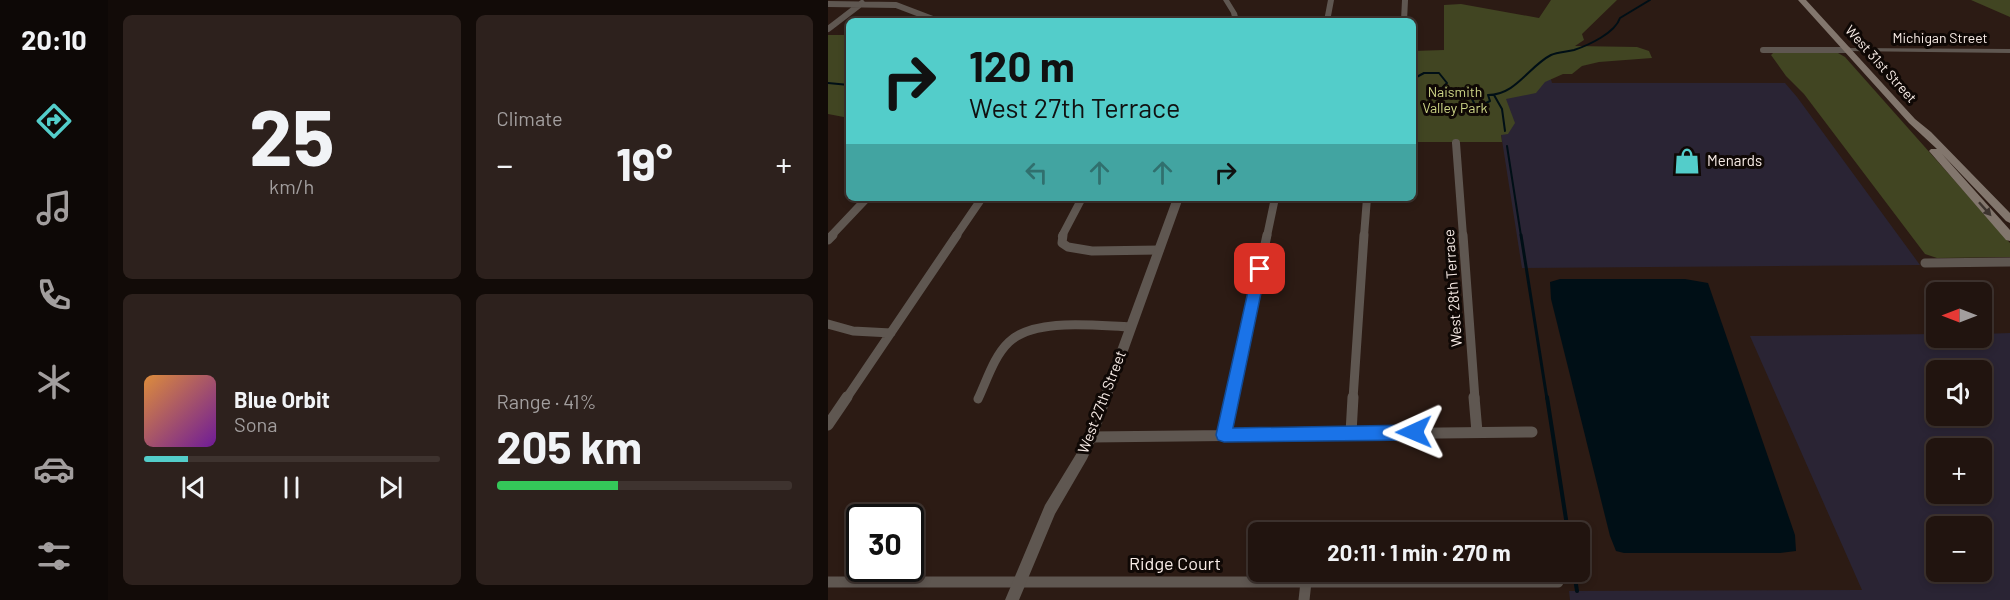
<!DOCTYPE html>
<meta charset="utf-8">
<style>
body{margin:0;font-family:Barlow,sans-serif;background:#2d211d;color:#f1f3f6;height:100vh;display:flex;flex-direction:column;font-size:22px;white-space:nowrap}
*{box-sizing:border-box;margin:0}
p{font-size:20px;color:#a29e9e}
.icon{flex:none;width:33px;height:33px;fill:none;stroke:currentColor;stroke-width:2;stroke-linecap:round;stroke-linejoin:round}
.map{position:relative;flex:1;overflow:hidden}
.sheet{display:flex;flex-direction:column;gap:15px;padding:15px;background:#120b08;width:720px}
.sheet>*{flex:none}
.guide{position:absolute;left:18px;top:18px;width:570px;height:183px;border-radius:9px;box-shadow:0 3px 9px #0003,0 0 0 2px #3e332f;background:#53cdca;color:#111;overflow:hidden}
.needle{width:39px;rotate:270deg}
.buttons{position:absolute;left:1098px;top:282px;display:grid;gap:12px}
.buttons a{display:grid;place-items:center;width:66px;height:66px;border-radius:9px;background:#21140f;box-shadow:0 3px 9px #0003,0 0 0 2px #3e332f;font-size:30px}
.speed{position:absolute;left:18px;top:504px;display:flex;gap:12px;font-size:30px;font-weight:700;text-align:center}
.speed>*{display:grid;place-content:center;width:78px;height:78px;border-radius:50%;background:#21140f;box-shadow:0 3px 9px #0003,0 0 0 2px #3e332f;line-height:1}
.speed .limit{border:3px solid #111;border-radius:9px;background:#fff;color:#111}
.pin{position:absolute;display:grid;place-items:center;width:51px;height:51px;color:#fff;margin:-26px;border-radius:12px;box-shadow:0 3px 9px #0006}
.me{position:absolute;width:66px;margin:-33px;rotate:269deg;stroke-linejoin:round;filter:drop-shadow(0 0 4px #0008)}
.turn{display:flex;align-items:center;gap:21px;height:126px;padding:0 24px;font-size:27px}
.turn .icon{width:78px;height:78px;stroke-width:2.5}
.turn b{display:block;font-size:42px;line-height:51px}
.lanes{display:flex;align-items:center;height:57px;padding:0 24px;background:#0003;justify-content:center;gap:30px;direction:ltr}
.lanes .off{opacity:.35}
.big{font-size:45px;font-weight:700;line-height:1.1}
.sheet .widget{flex:1;display:flex;flex-direction:column;justify-content:center;gap:9px;min-width:0;padding:0 21px;border-radius:9px;background:#2d211d}
.sheet .dial{align-items:center;gap:0}
.dial b{font-size:78px;line-height:1}
.song{display:flex;align-items:center;gap:18px}
.cover{width:72px;height:72px;border-radius:9px;background:linear-gradient(135deg,hsl(30 70% 55%),hsl(280 70% 35%))}
.played{height:6px;border-radius:3px;background:linear-gradient(90deg,#53cdca 15%,#3e332f 15%)}
.keys{display:flex;justify-content:space-around;direction:ltr}
.heat{display:flex;justify-content:space-between;align-items:center;font-size:33px;direction:ltr}
.charge{height:9px;border-radius:4px;background:linear-gradient(90deg,#34c759 41%,#3e332f 0)}
.sheet .tiles{flex:1;display:grid;gap:15px;grid-template-columns:repeat(2,1fr)}
.trip{position:absolute;left:420px;top:522px;width:342px;height:60px;border-radius:9px;background:#21140f;box-shadow:0 3px 9px #0003,0 0 0 2px #3e332f;font-weight:700;line-height:60px;text-align:center}
main{display:flex;flex:1;min-height:0}
.tab-bar{display:flex;flex-direction:column;width:108px;justify-content:space-around;align-items:center;background:#0d0806;color:#a29e9e}
.tab-bar .icon{width:42px;height:42px}
.tab-bar .active{color:#53cdca}
.tab-bar b{font-size:27px;color:#f1f3f6}
.map>svg:first-child{display:block}
</style>
<main>
<nav class="tab-bar">
<b>20:10</b>
<svg class="icon active" aria-label="directions" viewBox="0 0 24 24"><path d="M12 3l9 9-9 9-9-9zM9 14v-3h6M13 9l2 2-2 2"/></svg>
<svg class="icon" aria-label="music" viewBox="0 0 24 24"><path d="M9 18V5l10-2v13"/><circle cx="6" cy="18" r="3"/><circle cx="16" cy="16" r="3"/></svg>
<svg class="icon" aria-label="phone" viewBox="0 0 24 24"><path d="M5 4h4l2 5-3 2q2 4 5 5l2-3 5 2v4C11 20 4 13 5 4z"/></svg>
<svg class="icon" aria-label="climate" viewBox="0 0 24 24"><path d="M12 3v18M4 7l16 10M4 17L20 7"/></svg>
<svg class="icon" aria-label="car" viewBox="0 0 24 24"><path d="M5 17H2v-5l4-1 3-4h7l3 4 3 1v5h-3M9 17h6M6 11h13"/><circle cx="7" cy="17" r="2"/><circle cx="17" cy="17" r="2"/></svg>
<svg class="icon" aria-label="filters" viewBox="0 0 24 24"><path d="M4 7h16M4 17h16"/><circle cx="9" cy="7" r="2"/><circle cx="15" cy="17" r="2"/></svg>
</nav>
<section class="sheet">
<div class="tiles">
<div class="widget dial"><b>25</b><p>km/h</p></div>
<div class="widget"><p>Climate</p>
<div class="heat"><a>−</a><b class="big">19°</b><a>+</a></div>
</div>
<div class="widget">
<div class="song"><i class="cover"></i><div><b>Blue Orbit</b><p>Sona</p></div></div>
<div class="played"></div>
<div class="keys"><svg class="icon" aria-label="previous" viewBox="0 0 24 24"><path d="M18 5L8 12l10 7zM5 5v14"/></svg><svg class="icon" aria-label="pause" viewBox="0 0 24 24"><path d="M8 5v14M16 5v14"/></svg><svg class="icon" aria-label="next" viewBox="0 0 24 24"><path d="M6 5l10 7-10 7zM19 5v14"/></svg></div>
</div>
<div class="widget"><p>Range · 41%</p><b class="big">205 km</b><div class="charge"></div></div>
</div>
</section>
<div class="map">
<svg width="1182" height="600" viewBox="0 0 1182 600">
<rect width="100%" height="100%" fill="#2c1b14"/>
<path fill="#2a2434" fill-rule="evenodd" d="M715,50L724,83H957L969,97L1092,265L694,268L660,51Z
M1182,333V600H742L741,591L1034,590L922,336L1108,334V338H1154V334ZM1108,370H1154V416H1108ZM1108,448H1154V494H1108ZM1108,526H1154V572H1108Z"/>
<path fill="#414522" d="M723,0H789L754,34L756,40L747,46L809,47L821,51L824,58L771,62L754,66L744,74H735L717,82L708,93L678,99L687,123L680,134L673,135L674,142H585V51L616,50V5L633,4L711,18Z
M1143,0H1182V17Z
M0,35H21V118L0,114Z
M946,52L1010,53L1017,57L1182,243V257L1109,258L1097,254L976,94L958,76L943,55Z"/>
<path fill="#000f16" d="M732,279H857L880,283L967,535L968,551L952,553H796L788,551L782,536L723,299L722,282Z"/>
<g fill="none" stroke-linecap="round" stroke-linejoin="round">
<path stroke="#000f16" stroke-width="2" d="M585,79L596,73H611L619,83L612,90L616,94L642,95L647,105H654L662,101L660,95C688,95 701,66 723,55C730,52 739,52 746,50C761,45 787,33 792,18L822,0
M0,83L21,85
M666,95L674,109L677,131
M679,146L693,236"/>
<path stroke="#000f16" stroke-width="3" d="M693,235L719,399"/>
<path stroke="#000f16" stroke-width="4" d="M719,397L740,532
M746,572L749,591"/>
<path stroke="#5f5751" stroke-width="6" d="M0,4L68,5L110,21
M499,21L503,0
M576,21L577,0
M0,29L34,3
M935,50H1020"/>
<path stroke="#5f5751" stroke-width="8" d="M628,143L635,236
M3,236L39,198
M128,236L154,198
M234,236L254,198
M439,236L447,198
M536,236L539,198"/>
<path stroke="#5f5751" stroke-width="9" d="M235,235L234,243L240,247L264,251L331,250
M635,235L647,399
M0,240L5,235
M1097,263L1182,262
M0,324L25,331L63,333
M18,399L129,235
M150,399C159,380 166,356 181,342C207,317 270,326 303,327
M404,399L439,235
M525,399L536,235"/>
<path stroke="#5f5751" stroke-width="11" d="M646,397L649,432
M0,425L19,397
M523,433L525,397
M396,435L404,397
M263,437L704,432
M0,582H730
M476,600L478,582"/>
<path fill="#5f5751" fill-rule="evenodd" d="M395,0H401L409,13L411,21H405L403,13Z
M1020,48L1182,49V53L1018,51V49Z
M345,198H355L269,437L259,459L227,514L191,600H177L217,505L250,451L257,437Z"/>
<path fill="#82766d" fill-rule="evenodd" d="M970,0H978L1087,119L1103,132L1182,213V223L1178,221L1114,154L1182,230V241L1178,240L1101,151L1103,149H1109L1081,123Z"/>
</g>
<defs><path id="oneway-solid" d="M-6-.8H1V-3.2L6.5 0L1 3.2V.8H-6Z" transform="scale(1.5)"/></defs>
<use fill="#3d342f" href="#oneway-solid" transform="translate(1157 209) rotate(48)"/>
<path fill="#1a73e8" stroke="#114b97" stroke-width="1.5" d="M432,264L438,269L405,428L586,425L592,427L594,432L592,437L586,440L396,442L390,440L388,435L425,269Z"/>
<defs>
<g id="shop-bare" transform="scale(2.07)"><path d="M-5-2.5h2.3a2.7 3.5 0 0 1 5.4 0H5L5.5 6h-11ZM-1.5-2.5h3a1.5 2.3 0 0 0-3 0Z" fill="#53cdca" stroke="#0f0805" stroke-width="2.5" paint-order="stroke"/></g>
</defs>
<g fill-rule="evenodd">
<use href="#shop-bare" x="859" y="161"/>
</g>
<g text-anchor="middle" stroke-width="6" stroke-linejoin="round" paint-order="stroke">
<g font-size="14" fill="#f9ede8" stroke="#0f0805">
<text x="1112" y="43">Michigan Street</text>
<text transform="translate(1053 64) rotate(48)" y="5">West 31st Street</text>
</g>
<g font-size="14" fill="#ced687" stroke="#0f0805">
<text x="627" y="97">Naismith<tspan x="627" dy="16">Valley Park</tspan></text>
</g>
<g font-size="15" fill="#f9ede8" stroke="#0f0805" text-anchor="start">
<text x="879" y="166">Menards</text>
</g>
<g font-size="15" fill="#f9ede8" stroke="#0f0805">
<text transform="translate(625 288) rotate(-94)" y="5">West 28th Terrace</text>
<text transform="translate(274 402) rotate(-69)" y="5">West 27th Street</text>
</g>
<g font-size="18" fill="#f9ede8" stroke="#0f0805">
<text x="347" y="570">Ridge Court</text>
</g>
</g>
</svg>
<div class="buttons">
<a><svg class="needle" viewBox="-14 -14 28 28"><path d="M0-13l5 13h-10z" fill="#e53935"/><path d="M0 13l5-13h-10z" fill="#a29e9e"/></svg></a>
<a><svg class="icon" aria-label="sound" viewBox="0 0 24 24"><path d="M4 9h4l5-4v14l-5-4H4zM17 9q2 3 0 6"/></svg></a>
<a>+</a>
<a>−</a>
</div>
<div class="speed"><div class="limit">30</div></div>
<div class="pin" style="left:432px;top:269px;background:#d93025"><svg class="icon" aria-label="arrive" viewBox="0 0 24 24"><path d="M6 21V4h12l-3 4 3 4H6"/></svg></div>
<svg class="me" style="left:586px;top:432px" viewBox="-20 -20 40 40"><path d="M0-17L14 15 0 8-14 15z" fill="#1a73e8" stroke="#fff" stroke-width="4"/></svg>
<div class="trip">20:11 · 1 min · 270 m</div>
<div class="guide">
<div class="turn"><svg class="icon" aria-label="right" viewBox="0 0 24 24"><path d="M7 20v-9h11M14 6l5 5-5 5"/></svg><div><b>120 m</b>West 27th Terrace</div></div>
<div class="lanes"><svg class="icon off" aria-label="left" viewBox="0 0 24 24"><path d="M17 20v-9H6M10 6l-5 5 5 5"/></svg><svg class="icon off" aria-label="ahead" viewBox="0 0 24 24"><path d="M12 20V5M6 11l6-6 6 6"/></svg><svg class="icon off" aria-label="ahead" viewBox="0 0 24 24"><path d="M12 20V5M6 11l6-6 6 6"/></svg><svg class="icon" aria-label="right" viewBox="0 0 24 24"><path d="M7 20v-9h11M14 6l5 5-5 5"/></svg></div>
</div>
</div>
</main>
